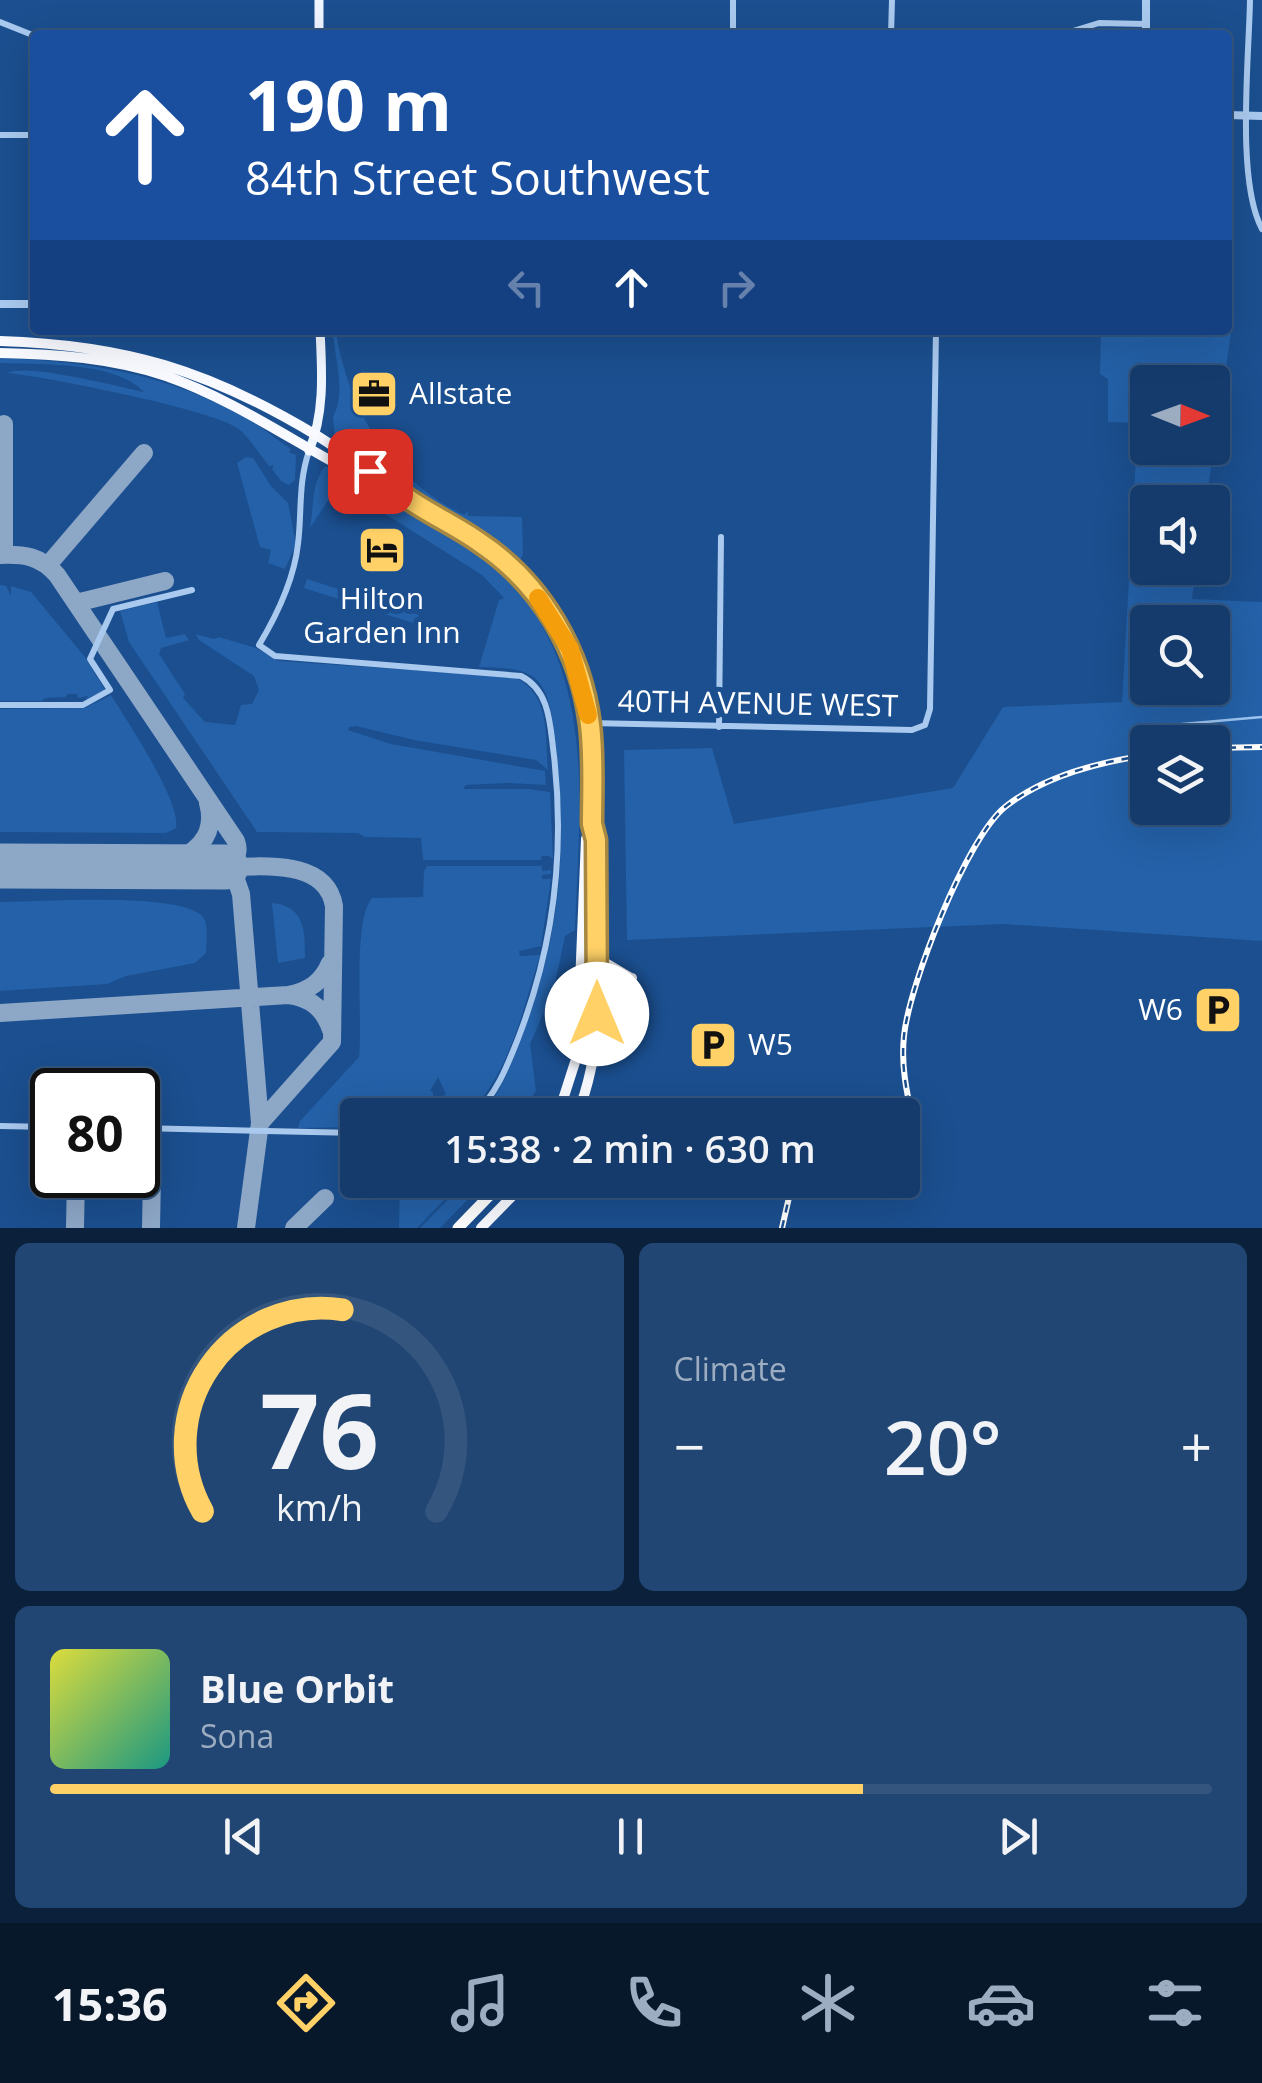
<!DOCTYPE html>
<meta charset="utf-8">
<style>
body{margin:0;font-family:"Open Sans",sans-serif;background:#214673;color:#f1f3f6;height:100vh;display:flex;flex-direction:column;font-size:38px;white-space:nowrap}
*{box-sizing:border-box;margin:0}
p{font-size:32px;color:#9dadc1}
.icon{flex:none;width:55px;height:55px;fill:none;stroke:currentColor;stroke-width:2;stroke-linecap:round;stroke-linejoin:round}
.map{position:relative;height:1228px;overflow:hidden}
.details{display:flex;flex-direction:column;gap:15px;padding:15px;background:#0b203b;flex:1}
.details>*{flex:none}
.hud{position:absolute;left:30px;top:30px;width:1202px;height:305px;border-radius:10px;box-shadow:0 10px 40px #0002,0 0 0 2px #33557e;background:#1a4fa0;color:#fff;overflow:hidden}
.needle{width:65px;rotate:91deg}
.buttons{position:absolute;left:1130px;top:365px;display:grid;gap:20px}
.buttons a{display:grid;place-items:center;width:100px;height:100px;border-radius:10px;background:#143b6b;box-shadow:0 10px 40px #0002,0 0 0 2px #33557e;font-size:50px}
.speed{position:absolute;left:30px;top:1068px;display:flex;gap:20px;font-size:50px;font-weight:700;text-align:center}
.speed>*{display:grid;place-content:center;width:130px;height:130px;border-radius:50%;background:#143b6b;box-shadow:0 10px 40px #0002,0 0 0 2px #33557e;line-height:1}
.speed .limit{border:5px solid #111;border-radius:15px;background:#fff;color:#111}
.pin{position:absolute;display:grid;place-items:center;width:85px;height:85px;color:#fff;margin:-42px;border-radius:20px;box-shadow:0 5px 15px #0006}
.me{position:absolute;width:110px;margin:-55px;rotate:0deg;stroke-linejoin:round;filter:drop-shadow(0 0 8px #0008)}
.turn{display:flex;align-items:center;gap:35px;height:210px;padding:0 50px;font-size:45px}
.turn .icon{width:130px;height:130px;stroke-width:2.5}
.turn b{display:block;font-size:70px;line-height:85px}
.lanes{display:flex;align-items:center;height:95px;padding:0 50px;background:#0003;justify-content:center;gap:50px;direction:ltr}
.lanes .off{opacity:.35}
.big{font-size:75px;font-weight:600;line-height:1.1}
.details .tile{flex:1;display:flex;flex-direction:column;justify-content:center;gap:15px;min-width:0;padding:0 35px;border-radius:15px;background:#214673}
.details .dial{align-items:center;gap:0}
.dial svg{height:260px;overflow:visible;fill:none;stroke:#33557e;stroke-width:7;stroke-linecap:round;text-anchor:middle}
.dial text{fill:#f1f3f6;stroke:none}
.song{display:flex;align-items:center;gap:30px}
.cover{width:120px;height:120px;border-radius:15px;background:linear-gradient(135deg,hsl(60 70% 55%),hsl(170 70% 35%))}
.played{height:10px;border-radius:5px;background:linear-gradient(90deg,#ffd166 70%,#33557e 70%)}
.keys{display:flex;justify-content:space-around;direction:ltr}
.heat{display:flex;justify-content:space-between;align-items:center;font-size:55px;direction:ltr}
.details .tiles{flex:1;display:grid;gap:15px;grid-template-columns:1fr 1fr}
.tile:last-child{grid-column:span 2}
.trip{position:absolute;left:340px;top:1098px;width:580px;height:100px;border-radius:10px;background:#143b6b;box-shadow:0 10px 40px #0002,0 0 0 2px #33557e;font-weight:600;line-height:100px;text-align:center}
.tab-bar{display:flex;height:160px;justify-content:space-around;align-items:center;background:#08182b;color:#9dadc1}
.tab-bar .icon{width:70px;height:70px}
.tab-bar .active{color:#ffd166}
.tab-bar b{font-size:45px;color:#f1f3f6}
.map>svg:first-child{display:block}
</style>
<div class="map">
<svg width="1262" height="1228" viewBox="0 0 1262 1228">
<rect width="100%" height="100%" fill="#1b4f8f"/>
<path fill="#2461a8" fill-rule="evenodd" d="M1228,326H1232L1206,502H1148V568H1196L1192,599L1262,602V941L1003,924L627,940L624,750L712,748L734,824L953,788L1003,707L1122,702L1138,423L1108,422V379L1100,374L1101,330H1228ZM1148,382H1212V448H1148ZM1148,622H1212V688H1148ZM1148,742H1212V808H1148Z
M333,330H346L336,333C349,410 388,476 460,513L465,515L467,510L468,516L522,517L523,554L519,563L488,537L335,438L333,417C347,391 334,358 333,330Z
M0,358C88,361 168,374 246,418C262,427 275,439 291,449L289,452L296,455L295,480L289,485L281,481L272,469L274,465L269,466C260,455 250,439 240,430C217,410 46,377 8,373C28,363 118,387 144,392C115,361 42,365 0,363Z
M246,457L253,458L271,486L288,503L296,544L285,569L268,563L271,550L260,547L237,463Z
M326,466C356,480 385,499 413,515C442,531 471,547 496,569C600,661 579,806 575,930L565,936L551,1003L547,1005L530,1044L536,1091L519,1115H480C500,1095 510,1068 520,1041C559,942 569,852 555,747C553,726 552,697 538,681C524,666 498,668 479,667L499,600L504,598L482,575L352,493L339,491L331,496L310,528C314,507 311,481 326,466Z
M307,579L419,615L416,624L304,588Z
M0,585L6,586L11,596V586L31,592L85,657L105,690L85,700L88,696L78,698L77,694H68L65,697L45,698L42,701H0Z
M157,602L166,638L185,634L189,640L161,648L159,654L185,694L183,698L205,722L235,725L241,705L252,704L259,690L254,676L199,640L195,634L214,639L219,637L256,648L279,661L514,677C551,693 545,737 548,770L536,760L414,740L356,726L349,727L348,730L391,744L545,771L546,785L506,783L466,785L463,789H529L550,792L553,859L549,856H542L541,860H423L421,838L365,837L358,833L257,832L129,642L120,611Z
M111,695C126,719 182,803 176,828L166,833L0,832V709L85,708Z
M427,866H542V871L551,870V874L542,875V879H551L541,946L519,951L520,956L540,955C525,1003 507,1085 464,1115H451L443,1096L446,1094L438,1077L430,1091L433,1092V1099L438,1098L443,1115H358L357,1127L298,1128L300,1121L359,1057C363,1021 352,922 372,898L423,897L424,871Z
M0,902C41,902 173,892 201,915C210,923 206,941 206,953L195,963L126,976L107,984L0,991Z
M272,903C305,906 305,931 305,958L278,963Z
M400,1180H464L417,1228H399Z
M467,1180H487L440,1228H420Z"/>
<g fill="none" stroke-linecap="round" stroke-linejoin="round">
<path stroke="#9cc4f0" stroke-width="2.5" d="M1137,728L1262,717"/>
<path stroke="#8da7c7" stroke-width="18" d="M0,555C24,554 41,556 57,575L236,841C241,855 234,858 226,867
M4,555V424
M48,565L144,453
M76,603L165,581
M163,867C192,855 218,839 208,803
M226,867C261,867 326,858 334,906L332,1042L260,1123
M226,867L234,874L241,894L260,1123L246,1228
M289,995C311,998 324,1009 331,1030
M0,1013L288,995C309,991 322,982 330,963
M75,1228L76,1175
M151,1228L152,1175
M294,1228L325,1198"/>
<path stroke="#8da7c7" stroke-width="45" d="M0,866L226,867"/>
<path stroke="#a9c9ee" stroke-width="6" d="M1250,0C1249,58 1236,181 1262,229
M0,22L35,36
M815,32V35
M71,35H73
M733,35V0
M891,35L892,0
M1060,35L1099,23L1146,24
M0,135H35
M309,451C298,483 302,512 298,544C294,580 277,615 259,645L275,656L521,676C551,691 550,727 554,756C565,853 554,945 519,1036C508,1064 497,1094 474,1115
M0,705H83L110,690L90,659L113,609L192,590
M590,723L912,730L925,725L930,709L936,330
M719,727L721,537
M0,1126L52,1127
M138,1128L358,1133"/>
<path stroke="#a9c9ee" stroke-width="8" d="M1146,35V0
M1228,115L1262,116
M0,304H35"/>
<path stroke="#f0f6ff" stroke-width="9" d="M319,35V0
M309,451C325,413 322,371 320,330"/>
<path stroke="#f8faff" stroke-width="10" d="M0,341C125,345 208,370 316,435C350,456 382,482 416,504C482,546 533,571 568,646C584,680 591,720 592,757C592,785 588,813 597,840C597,928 611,1032 577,1115
M0,353C56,354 112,358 166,376C246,404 314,457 391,492
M599,952L604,962L631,978
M583,1017C587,990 607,984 632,978
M558,1115L577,1056L586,839L591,825
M490,1195L505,1180
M481,1228L528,1180"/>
<path stroke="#fff" stroke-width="11" d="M458,1228L490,1195"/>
<g stroke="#fff" stroke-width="6">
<path id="rail" d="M1212,748L1262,747
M913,1119C906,1091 901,1064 904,1036C909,985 966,839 1005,807C1044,776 1099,762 1148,755
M782,1228L793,1180"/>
</g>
<use href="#rail" stroke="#1b4f8f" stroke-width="2.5" stroke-dasharray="8" stroke-linecap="butt"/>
</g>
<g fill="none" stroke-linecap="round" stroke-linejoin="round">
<g stroke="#a68842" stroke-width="25">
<path id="route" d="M370,471C385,481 398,492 413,502C434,516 458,527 479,542C541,583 581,651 590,725C594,758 592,792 592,824L596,840L597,1014"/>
</g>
<use href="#route" stroke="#ffd166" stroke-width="18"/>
<path stroke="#f59e0b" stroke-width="18" d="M538,598L570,649L588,715"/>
</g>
<defs>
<g id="office-square" transform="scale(2.5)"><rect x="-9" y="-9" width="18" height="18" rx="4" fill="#ffd166" stroke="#1b4f8f"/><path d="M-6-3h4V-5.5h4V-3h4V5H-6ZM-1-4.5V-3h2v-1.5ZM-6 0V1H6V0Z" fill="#111"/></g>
<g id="hotel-square" transform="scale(2.5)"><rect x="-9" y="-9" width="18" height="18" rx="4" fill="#ffd166" stroke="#1b4f8f"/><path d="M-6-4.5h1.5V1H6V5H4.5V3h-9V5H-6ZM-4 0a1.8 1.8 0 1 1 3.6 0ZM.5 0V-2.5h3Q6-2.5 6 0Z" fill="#111"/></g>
<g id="parking-square" transform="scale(2.5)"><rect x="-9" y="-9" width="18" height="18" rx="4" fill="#ffd166" stroke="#1b4f8f"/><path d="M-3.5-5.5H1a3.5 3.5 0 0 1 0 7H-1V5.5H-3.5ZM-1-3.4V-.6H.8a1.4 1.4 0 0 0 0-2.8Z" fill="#111"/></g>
</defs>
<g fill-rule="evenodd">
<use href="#office-square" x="374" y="394"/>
<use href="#hotel-square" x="382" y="550"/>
<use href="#parking-square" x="1218" y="1010"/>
<use href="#parking-square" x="713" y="1045"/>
</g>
<g text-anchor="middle" stroke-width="10" stroke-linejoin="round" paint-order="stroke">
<g font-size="30" fill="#fff" stroke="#1b4f8f" text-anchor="start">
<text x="409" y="404">Allstate</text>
<text x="382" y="609" text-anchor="middle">Hilton<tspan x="382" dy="34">Garden Inn</tspan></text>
<text x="1183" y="1020" text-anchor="end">W6</text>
<text x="748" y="1055">W5</text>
</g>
<g font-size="30" fill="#fff" stroke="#1b4f8f">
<text transform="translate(758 704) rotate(1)" y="10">40TH AVENUE WEST</text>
</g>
</g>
</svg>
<div class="buttons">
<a><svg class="needle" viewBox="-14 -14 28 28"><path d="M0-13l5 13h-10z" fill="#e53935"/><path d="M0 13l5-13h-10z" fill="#9dadc1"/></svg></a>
<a><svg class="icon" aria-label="sound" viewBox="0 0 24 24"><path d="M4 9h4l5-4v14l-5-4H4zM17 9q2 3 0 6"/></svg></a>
<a><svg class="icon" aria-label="search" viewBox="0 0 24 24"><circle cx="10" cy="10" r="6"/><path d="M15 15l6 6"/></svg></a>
<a><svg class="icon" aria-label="layers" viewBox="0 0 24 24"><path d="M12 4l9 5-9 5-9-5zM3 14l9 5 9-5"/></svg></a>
</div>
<div class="speed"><div class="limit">80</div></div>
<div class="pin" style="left:370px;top:471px;background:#d93025"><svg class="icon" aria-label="arrive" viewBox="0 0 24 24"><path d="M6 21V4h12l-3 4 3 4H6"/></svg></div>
<svg class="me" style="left:597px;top:1014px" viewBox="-20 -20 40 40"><circle r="19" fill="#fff"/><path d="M0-13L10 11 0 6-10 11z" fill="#ffd166"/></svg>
<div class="trip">15:38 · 2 min · 630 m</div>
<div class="hud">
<div class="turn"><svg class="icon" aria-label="ahead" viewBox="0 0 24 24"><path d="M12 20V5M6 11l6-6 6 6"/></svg><div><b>190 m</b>84th Street Southwest</div></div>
<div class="lanes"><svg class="icon off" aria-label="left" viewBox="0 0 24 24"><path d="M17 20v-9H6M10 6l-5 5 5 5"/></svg><svg class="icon" aria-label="ahead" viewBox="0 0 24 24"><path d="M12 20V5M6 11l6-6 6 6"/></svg><svg class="icon off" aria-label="right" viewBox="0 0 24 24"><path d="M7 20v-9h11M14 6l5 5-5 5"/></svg></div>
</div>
</div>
<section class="details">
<div class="tiles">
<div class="tile dial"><svg viewBox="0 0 100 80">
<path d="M14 69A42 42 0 1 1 86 69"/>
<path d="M14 69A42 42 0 0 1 57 7" stroke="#ffd166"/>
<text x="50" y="56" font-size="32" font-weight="700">76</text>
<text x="50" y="72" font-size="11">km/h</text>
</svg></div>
<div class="tile"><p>Climate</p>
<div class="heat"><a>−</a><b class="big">20°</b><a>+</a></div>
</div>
<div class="tile">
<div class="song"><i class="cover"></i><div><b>Blue Orbit</b><p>Sona</p></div></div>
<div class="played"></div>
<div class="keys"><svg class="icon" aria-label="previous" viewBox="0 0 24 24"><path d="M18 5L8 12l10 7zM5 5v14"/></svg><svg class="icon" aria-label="pause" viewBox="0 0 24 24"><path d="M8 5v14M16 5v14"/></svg><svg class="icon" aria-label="next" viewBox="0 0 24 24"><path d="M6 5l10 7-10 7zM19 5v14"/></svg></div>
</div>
</div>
</section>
<nav class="tab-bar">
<b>15:36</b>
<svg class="icon active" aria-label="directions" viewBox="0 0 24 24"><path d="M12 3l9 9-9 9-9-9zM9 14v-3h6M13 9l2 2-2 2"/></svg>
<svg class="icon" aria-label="music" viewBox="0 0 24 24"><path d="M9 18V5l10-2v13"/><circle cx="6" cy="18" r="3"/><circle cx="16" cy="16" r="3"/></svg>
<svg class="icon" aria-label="phone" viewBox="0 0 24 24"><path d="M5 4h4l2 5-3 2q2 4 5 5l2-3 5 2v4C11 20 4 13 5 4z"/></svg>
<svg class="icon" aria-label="climate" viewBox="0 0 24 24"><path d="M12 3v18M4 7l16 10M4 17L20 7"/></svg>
<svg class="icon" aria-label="car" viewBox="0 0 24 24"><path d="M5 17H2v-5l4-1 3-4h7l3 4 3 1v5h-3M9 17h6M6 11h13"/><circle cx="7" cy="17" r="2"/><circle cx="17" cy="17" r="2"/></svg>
<svg class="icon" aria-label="filters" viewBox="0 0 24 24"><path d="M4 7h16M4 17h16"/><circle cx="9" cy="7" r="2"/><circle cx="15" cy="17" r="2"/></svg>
</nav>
